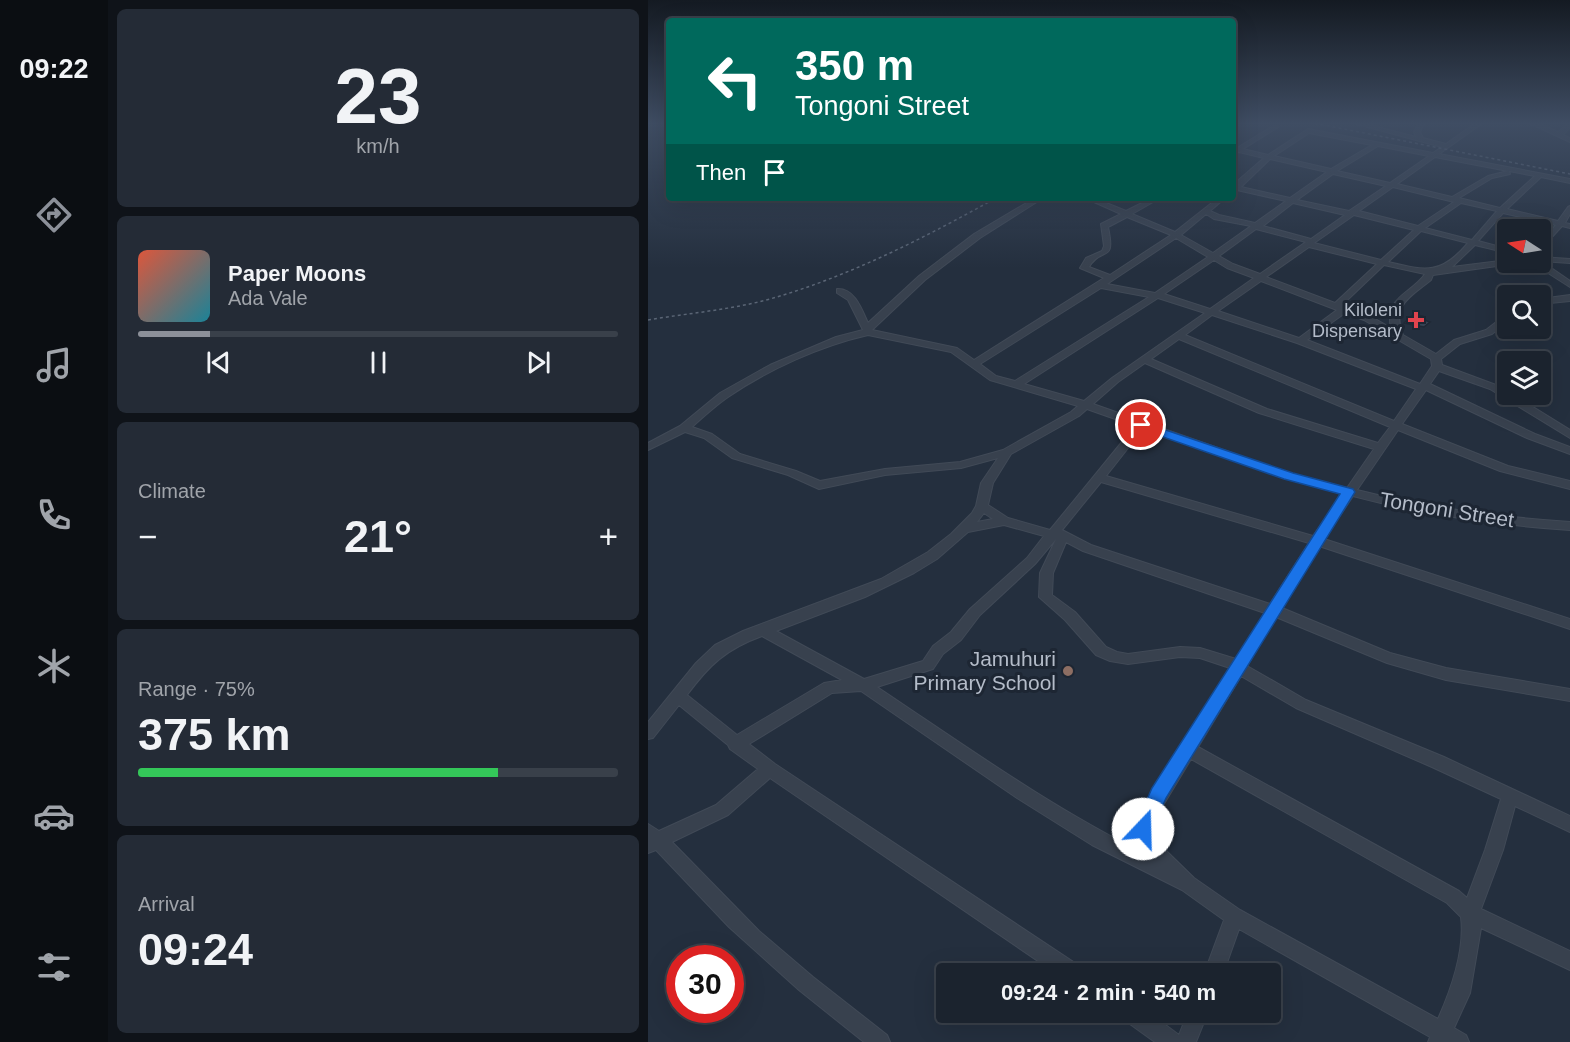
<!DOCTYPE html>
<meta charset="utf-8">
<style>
body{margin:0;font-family:Helvetica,sans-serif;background:#242b36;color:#f1f3f6;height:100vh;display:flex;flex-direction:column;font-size:22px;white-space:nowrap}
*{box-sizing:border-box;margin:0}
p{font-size:20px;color:#a0a4aa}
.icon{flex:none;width:33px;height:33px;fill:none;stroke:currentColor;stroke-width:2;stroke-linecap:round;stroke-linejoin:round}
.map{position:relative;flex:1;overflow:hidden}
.drawer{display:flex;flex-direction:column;gap:9px;padding:9px;background:#0f1319;width:540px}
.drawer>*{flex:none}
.banner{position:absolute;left:18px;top:18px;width:570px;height:183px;border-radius:6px;box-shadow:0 6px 24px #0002,0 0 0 2px #39404a;background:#00695c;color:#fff;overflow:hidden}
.needle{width:39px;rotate:282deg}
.controls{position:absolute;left:849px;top:219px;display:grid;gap:12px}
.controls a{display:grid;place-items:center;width:54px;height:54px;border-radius:6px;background:#1b232e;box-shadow:0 6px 24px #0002,0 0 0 2px #39404a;font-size:30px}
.speed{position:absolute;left:18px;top:945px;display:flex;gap:12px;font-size:30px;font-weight:700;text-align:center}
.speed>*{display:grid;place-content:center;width:78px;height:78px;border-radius:50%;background:#1b232e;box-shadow:0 6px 24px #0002,0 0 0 2px #39404a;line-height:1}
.speed .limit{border:9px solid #d22;background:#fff;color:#111}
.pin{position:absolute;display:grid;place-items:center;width:51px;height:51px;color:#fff;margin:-26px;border:3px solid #fff;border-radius:50%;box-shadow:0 2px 6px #0007}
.me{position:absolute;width:66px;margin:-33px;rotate:21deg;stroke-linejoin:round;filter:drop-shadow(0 0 4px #0008)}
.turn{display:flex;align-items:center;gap:21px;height:126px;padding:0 30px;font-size:27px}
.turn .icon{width:78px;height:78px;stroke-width:2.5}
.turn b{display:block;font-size:42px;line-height:51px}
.then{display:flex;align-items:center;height:57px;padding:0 30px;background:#0003;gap:12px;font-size:22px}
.big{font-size:45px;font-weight:800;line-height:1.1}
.drawer .card{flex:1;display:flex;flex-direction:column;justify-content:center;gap:9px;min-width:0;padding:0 21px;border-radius:9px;background:#242b36}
.drawer .dial{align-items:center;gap:0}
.dial b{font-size:78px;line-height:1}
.song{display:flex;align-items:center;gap:18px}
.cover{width:72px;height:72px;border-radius:9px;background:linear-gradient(135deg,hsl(10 70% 55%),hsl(190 70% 35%))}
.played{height:6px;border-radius:3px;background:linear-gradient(90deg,#8c9099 15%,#39404a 15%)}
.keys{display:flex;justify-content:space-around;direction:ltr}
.heat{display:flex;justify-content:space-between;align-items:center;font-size:33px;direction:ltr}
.charge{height:9px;border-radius:4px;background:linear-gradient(90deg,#34c759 75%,#39404a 0)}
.trip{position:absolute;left:288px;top:963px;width:345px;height:60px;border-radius:6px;background:#1b232e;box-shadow:0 6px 24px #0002,0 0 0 2px #39404a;font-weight:800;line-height:60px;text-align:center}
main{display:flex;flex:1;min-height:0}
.dock{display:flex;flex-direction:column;width:108px;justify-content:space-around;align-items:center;background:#0b0e12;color:#a0a4aa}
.dock .icon{width:42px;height:42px}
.dock .selected{color:#8c9099}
.dock b{font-size:27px;color:#f1f3f6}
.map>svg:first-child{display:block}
</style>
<main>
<nav class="dock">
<b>09:22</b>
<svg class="icon selected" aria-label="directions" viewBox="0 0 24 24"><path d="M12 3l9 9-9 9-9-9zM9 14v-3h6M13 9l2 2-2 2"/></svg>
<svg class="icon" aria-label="music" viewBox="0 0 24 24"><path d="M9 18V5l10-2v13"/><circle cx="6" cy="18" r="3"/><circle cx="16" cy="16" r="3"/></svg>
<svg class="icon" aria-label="phone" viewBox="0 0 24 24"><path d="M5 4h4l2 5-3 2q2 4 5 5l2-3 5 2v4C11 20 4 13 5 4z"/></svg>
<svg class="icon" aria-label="climate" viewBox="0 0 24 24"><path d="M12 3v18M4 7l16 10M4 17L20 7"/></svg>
<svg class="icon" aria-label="car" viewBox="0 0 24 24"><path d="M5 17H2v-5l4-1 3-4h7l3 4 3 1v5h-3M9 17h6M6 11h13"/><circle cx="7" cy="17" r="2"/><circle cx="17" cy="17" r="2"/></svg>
<svg class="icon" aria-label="filters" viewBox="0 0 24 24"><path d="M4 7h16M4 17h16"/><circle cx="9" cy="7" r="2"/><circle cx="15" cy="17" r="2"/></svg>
</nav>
<section class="drawer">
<div class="card dial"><b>23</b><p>km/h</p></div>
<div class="card">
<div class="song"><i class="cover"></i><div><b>Paper Moons</b><p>Ada Vale</p></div></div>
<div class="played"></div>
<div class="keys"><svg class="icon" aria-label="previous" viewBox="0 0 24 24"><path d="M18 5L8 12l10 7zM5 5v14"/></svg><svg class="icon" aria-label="pause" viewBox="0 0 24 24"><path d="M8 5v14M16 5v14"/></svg><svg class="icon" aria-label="next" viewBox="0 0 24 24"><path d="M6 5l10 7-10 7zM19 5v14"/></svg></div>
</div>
<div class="card"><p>Climate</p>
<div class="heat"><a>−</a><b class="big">21°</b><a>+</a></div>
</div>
<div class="card"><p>Range · 75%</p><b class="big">375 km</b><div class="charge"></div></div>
<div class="card"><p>Arrival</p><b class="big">09:24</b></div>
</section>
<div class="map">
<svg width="922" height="1042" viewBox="0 0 922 1042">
<rect width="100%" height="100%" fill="#242f3e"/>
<path fill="#364354" stroke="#1f2835" stroke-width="1.5" d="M766,314L774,316L771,318L782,322L776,327L756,323Z"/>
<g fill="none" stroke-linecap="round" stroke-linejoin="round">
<g stroke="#414a57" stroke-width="2">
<path id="minor" d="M701,122H710L768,137L766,132L771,122H777L772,132L775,138L798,144L829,122H836L791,154L922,179V183L893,177L859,209L910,221L920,207L922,206V214L917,223L922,224V228L914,226L892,250V243L908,225L855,213L830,241L860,249V253L827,245L804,267L860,260V262L863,264L785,275L783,280C762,297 743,305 755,335L788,354L806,340L838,330L860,313V321L844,334L812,344L793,359L794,365L848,385L860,392V394H864L922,430V438L842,389L791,371L782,384L887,434L922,447V454L879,438L778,390L754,424L860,466L922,481V489L852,471L750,430L709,490C779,508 850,517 922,522V530C849,525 776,515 705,496L676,539L922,619V629L671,546L634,608L742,653L798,668L922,689V701L798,680L739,663L628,617L599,666L658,700L796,757L922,816V832L867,806L855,850L833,909L922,951V970L833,928L822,993L806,1028L818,1035L821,1042H780L782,1037L591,929L575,974H556L576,920L534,890L444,845L369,798L213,691L184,693L101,744L127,764L433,967L435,974H409L122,778L80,815L24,842L111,931L165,977L239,1035L242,1042H216L151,990L81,927L8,850L0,853V824L11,831L68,805L110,769L82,749L80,745L31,705L5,738L0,739V722L48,663L67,645L95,631L233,579L280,552L303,534L324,513L328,506L333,483L350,458L313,468L237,475L171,489L140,475L84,458L56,438L37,432L0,450V443L32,426L72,393L122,365L188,337L215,330L200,300L189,293V289C207,288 214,310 220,323L271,276L326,234L387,198H395L332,238L277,280L224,330L309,348L326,360L456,278L432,268L438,258L454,251L456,246L453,224L473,214L437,198H446L478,211L504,198H512L484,214L527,232L570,198H577L562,211L571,215L607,223L638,201L589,190L585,192V185L616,158L591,152L585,153V147L589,148L625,126L630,127L595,149L620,155L660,129L785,153L794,147ZM661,133L724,145L683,169L626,156ZM730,146L781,156L742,183L689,171ZM787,157L860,171L840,176L804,197L749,184ZM622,159L679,172L642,198L593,187ZM861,171L887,176L852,208L811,198L844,178L862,174ZM685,174L738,186L701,211L649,200ZM745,187L806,202L770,226L711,211ZM645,203L697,215L663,239L615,226ZM813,203L849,211L824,240L777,228ZM558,214L566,219L603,226L565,253L533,235ZM706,215L766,230L733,260L666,243ZM479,217L523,235L462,275L441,267C454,245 468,265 460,227ZM608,229L658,242L612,274L585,264L571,256ZM773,231L820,243C793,275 778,271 740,262ZM528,238L560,257L507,293L459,284ZM661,247L729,264L687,303L618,277ZM566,260L579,268L606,278L562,309L516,294ZM736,265L777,274C763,294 736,297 743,328L722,316L694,305ZM613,281L689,310L651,338L570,311ZM453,288L501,297L367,381L348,376L332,364ZM510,298L557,313L464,378L436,401L376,384ZM697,313L716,320L783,359L784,366L772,384L659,340ZM564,315L649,343L768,389L746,421L537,335ZM220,335L303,352L342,380L430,406L423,412L355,450L312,462L237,469L172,481L148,471L92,454L64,434L44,427C55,417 67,406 80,397C121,369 172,346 220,335ZM531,339L742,427L730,443L619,409L503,359ZM497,363L611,413L726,449L699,488L644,474L445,404L470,382ZM439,409L487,426L402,530L360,518L340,505L345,483L363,454L431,416ZM495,429L636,478L695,494L665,536L458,476ZM453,482L661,543L622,604L443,545L414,530ZM336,513L345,519L329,522ZM356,525L396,536L379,558L322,609L303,632L285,646L275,661L216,679L128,631L217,597L266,573L289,559L320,532ZM408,539L392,573L391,597L417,620L448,655L462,661L480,664L532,657L552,658L582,668L494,810C487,826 484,840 497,854C402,807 316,745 229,687L285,669L295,654L313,640L332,615L387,564ZM418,542L435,551L617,613L588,659L552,648L532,647L480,654L469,652L458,647L427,612L404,595L405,573ZM114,636L194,680L176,683L89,735L39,695C61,665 78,649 114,636ZM593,676L648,708L784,767L853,799L837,850L819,898L811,891L550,747ZM543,759L799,903L813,917C817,949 803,990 790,1019L592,910L546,878L504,837L508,817Z
M879,122H887L910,132L922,122V127L915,135L922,138V142Z
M892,257L922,259V263L893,261L922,281V287L886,264L892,262Z
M922,295V301L892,304V299Z
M472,1012H500L531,1035L540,1012H560L548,1042H507L475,1019Z"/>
</g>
<use href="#minor" fill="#38414e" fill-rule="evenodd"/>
<path stroke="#5a6575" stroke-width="1.5" stroke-dasharray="3 3" stroke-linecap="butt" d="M661,122L922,174
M0,320C41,313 82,310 122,299C202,276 276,238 348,198"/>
</g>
<linearGradient id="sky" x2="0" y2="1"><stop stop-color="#141a22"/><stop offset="0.46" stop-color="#3f4d63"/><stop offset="1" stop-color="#3f4d63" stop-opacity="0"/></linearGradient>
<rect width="922" height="268" fill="url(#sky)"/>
<path fill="#1a73e8" stroke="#114b97" stroke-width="1.5" d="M489,423H497L645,473L705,489L707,492L518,798L502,836L495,838L489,836L486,829L504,788L692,494L636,479L489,428Z"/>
<path fill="#e0444e" stroke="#1d2633" stroke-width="2" d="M765 311h6v6h6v6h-6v6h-6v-6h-6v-6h6z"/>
<circle fill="#8d6e63" stroke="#1d2633" stroke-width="2" cx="420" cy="671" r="6"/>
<g text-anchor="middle" stroke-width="6" stroke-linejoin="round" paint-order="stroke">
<g font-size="18" fill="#b4bcc9" stroke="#1d2633" text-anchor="end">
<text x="754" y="316">Kiloleni<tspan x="754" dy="21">Dispensary</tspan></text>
</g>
<g font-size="21" fill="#b4bcc9" stroke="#1d2633">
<text transform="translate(799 510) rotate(9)" y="7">Tongoni Street</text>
</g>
<g font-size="21" fill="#b4bcc9" stroke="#1d2633" text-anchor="end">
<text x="408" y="666">Jamuhuri<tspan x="408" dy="24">Primary School</tspan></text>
</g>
</g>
</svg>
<div class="controls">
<a><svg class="needle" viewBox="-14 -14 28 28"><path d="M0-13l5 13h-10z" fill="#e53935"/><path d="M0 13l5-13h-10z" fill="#a0a4aa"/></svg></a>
<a><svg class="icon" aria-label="search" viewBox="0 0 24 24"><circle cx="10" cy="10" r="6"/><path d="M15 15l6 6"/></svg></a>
<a><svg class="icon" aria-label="layers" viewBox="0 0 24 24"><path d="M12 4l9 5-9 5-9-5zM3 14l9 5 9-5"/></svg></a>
</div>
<div class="speed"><div class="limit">30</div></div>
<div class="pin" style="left:493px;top:425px;background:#d93025"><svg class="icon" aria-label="arrive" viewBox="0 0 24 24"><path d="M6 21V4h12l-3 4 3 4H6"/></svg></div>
<svg class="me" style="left:495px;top:829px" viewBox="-20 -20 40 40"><circle r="19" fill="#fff"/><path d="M0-13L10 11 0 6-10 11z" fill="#1a73e8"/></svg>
<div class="trip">09:24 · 2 min · 540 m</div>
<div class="banner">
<div class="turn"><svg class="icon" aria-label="left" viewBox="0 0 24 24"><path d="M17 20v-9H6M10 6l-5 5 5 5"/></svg><div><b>350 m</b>Tongoni Street</div></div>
<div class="then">Then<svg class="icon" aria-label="arrive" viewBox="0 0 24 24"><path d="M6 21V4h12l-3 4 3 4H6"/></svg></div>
</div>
</div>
</main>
